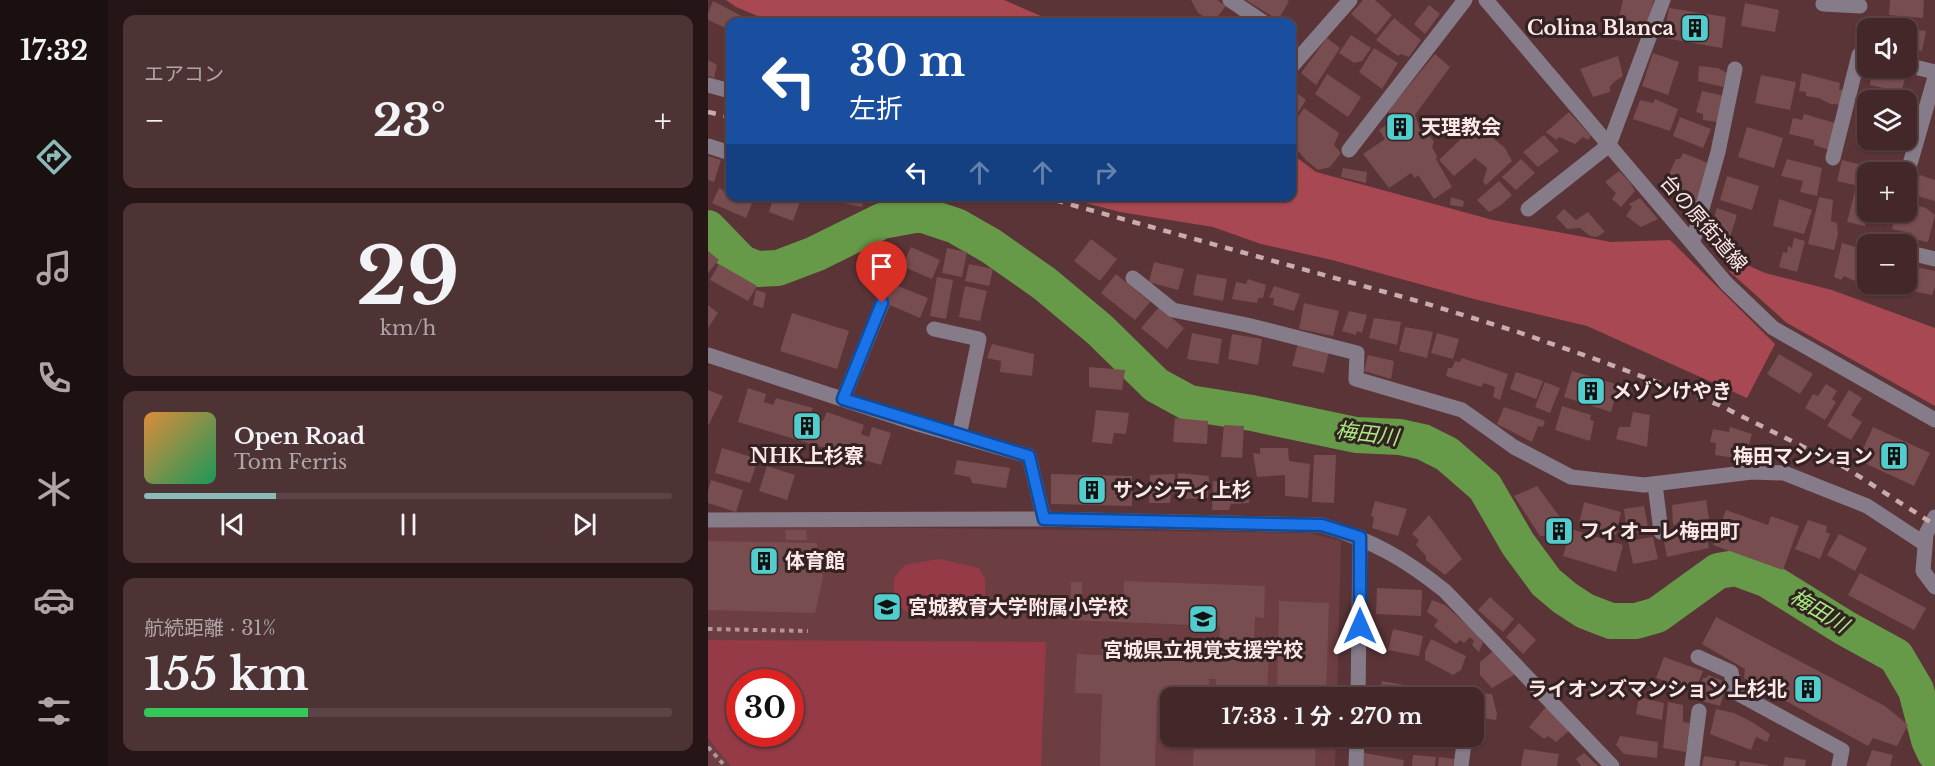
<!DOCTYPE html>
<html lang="ja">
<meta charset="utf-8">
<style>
body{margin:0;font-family:"Libre Baskerville","Noto Sans JP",serif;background:#4e3335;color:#f1f3f6;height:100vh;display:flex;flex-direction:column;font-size:22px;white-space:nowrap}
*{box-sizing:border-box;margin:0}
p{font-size:20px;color:#afa5a8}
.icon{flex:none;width:33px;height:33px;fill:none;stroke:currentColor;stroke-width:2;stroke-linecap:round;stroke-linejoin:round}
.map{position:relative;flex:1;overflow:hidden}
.drawer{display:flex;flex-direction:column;gap:15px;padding:15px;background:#251517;width:600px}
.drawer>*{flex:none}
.guide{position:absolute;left:18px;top:18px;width:570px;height:183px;border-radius:12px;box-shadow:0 2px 4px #0004,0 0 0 2px #5c4446;background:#1a4fa0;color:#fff;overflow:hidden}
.buttons{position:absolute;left:1149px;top:18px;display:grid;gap:12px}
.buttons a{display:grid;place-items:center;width:60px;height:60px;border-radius:12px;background:#442729;box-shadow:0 2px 4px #0004,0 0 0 2px #5c4446;font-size:30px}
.speed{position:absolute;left:18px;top:669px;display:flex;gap:12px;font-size:30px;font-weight:700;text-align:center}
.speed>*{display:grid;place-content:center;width:78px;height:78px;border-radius:50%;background:#442729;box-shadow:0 2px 4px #0004,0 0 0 2px #5c4446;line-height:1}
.speed .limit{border:9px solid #d22;background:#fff;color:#111}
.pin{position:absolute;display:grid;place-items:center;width:51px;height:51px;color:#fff;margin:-62px -26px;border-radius:50% 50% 50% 0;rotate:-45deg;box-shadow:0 0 6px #0007}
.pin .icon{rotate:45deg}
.me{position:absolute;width:66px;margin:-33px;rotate:0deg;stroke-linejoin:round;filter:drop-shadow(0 0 4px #0008)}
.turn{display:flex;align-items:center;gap:21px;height:126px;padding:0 24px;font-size:27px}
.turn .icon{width:78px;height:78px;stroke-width:2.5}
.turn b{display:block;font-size:42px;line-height:51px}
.lanes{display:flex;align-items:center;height:57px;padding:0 24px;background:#0003;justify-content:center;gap:30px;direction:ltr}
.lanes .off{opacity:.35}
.big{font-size:45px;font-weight:700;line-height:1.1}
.drawer .widget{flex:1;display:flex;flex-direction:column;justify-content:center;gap:9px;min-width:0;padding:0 21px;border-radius:12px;background:#4e3335}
.drawer .dial{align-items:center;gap:0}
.dial b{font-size:78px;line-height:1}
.song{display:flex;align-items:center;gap:18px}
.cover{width:72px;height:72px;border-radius:9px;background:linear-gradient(135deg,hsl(30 70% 55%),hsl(150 70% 35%))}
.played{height:6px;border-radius:3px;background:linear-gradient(90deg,#8bbbb9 25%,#5c4446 25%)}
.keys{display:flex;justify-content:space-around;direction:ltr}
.heat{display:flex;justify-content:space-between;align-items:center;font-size:33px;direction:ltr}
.charge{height:9px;border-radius:4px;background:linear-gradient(90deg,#34c759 31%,#5c4446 0)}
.trip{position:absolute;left:452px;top:687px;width:324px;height:60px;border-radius:12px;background:#442729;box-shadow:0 2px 4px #0004,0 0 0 2px #5c4446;font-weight:700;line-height:60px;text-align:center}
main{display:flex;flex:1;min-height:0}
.dock{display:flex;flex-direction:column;width:108px;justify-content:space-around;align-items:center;background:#1b1010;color:#afa5a8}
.dock .icon{width:42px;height:42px}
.dock .current{color:#8bbbb9}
.dock b{font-size:27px;color:#f1f3f6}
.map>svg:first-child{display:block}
</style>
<main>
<nav class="dock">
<b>17:32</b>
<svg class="icon current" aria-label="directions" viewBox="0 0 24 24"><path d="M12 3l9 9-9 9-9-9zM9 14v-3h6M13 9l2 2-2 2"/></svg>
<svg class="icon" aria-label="music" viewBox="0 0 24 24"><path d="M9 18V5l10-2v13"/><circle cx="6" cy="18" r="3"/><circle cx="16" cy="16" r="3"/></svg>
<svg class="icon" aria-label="phone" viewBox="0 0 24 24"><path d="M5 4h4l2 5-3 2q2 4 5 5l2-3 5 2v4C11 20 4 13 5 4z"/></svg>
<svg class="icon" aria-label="climate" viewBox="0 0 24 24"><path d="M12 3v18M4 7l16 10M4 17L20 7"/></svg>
<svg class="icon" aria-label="car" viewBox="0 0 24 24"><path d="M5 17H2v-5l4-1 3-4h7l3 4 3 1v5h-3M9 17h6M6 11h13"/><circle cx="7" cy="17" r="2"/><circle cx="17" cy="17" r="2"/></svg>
<svg class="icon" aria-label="filters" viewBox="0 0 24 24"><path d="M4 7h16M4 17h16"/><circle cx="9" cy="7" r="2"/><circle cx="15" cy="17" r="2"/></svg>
</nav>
<section class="drawer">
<div class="widget"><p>エアコン</p>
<div class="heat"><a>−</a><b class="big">23°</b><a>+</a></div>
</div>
<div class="widget dial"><b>29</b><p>km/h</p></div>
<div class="widget">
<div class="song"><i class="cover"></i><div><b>Open Road</b><p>Tom Ferris</p></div></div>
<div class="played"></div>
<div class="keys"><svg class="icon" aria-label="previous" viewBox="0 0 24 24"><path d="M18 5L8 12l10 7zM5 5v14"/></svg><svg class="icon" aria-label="pause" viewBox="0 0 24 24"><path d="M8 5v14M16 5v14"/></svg><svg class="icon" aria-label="next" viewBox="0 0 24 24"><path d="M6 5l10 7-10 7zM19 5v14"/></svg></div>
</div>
<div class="widget"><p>航続距離 · 31%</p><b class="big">155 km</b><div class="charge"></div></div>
</section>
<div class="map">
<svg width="1227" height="766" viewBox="0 0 1227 766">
<rect width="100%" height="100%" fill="#5b3437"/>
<path fill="#6c3e41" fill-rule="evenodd" d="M0,525L601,533L633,541L629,697L462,698V736L628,737L627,766H0ZM32,682H82V734H32Z"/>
<path fill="#953a46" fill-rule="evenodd" d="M231,559L271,568L277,579V608C256,616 194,627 186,597C185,592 186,584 186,578L197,565Z
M0,640L338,642L333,766H23L0,738ZM32,682H82V734H32Z"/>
<path fill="#a84853" d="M18,0H296L347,22H64L28,7Z
M437,17L449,22H356Z
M584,154L608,172L785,220L903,242L962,240L1067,344L1039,398L879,326L766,299L624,260L553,244L505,227L412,212L355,197L584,196Z
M1035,263L1057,273L1124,290L1227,328V406L1079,323L1021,271Z"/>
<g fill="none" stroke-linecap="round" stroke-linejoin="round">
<path stroke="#669a49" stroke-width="36" d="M0,228L34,263L49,269L70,268L107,254L174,221L212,214L248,226L283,246L337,284L392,330L448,385L481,403L544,413L648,435L692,437L715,442L739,454L777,487L810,544L838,582L857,598L877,611L903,621H928L949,615L1010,571L1028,568L1058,579L1137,628L1188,656L1208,690L1221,740L1227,753"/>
</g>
<path fill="#774d50" d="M483,0H509L518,6L505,22L490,13Z
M538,0H579L581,1L570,20Z
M655,0H667L684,15L668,35L643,14Z
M915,0H946L939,26L911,17Z
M1182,0H1216L1215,18L1181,15Z
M5,1L45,22H22V30L0,20V13Z
M1037,3L1071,10L1067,32L1033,26Z
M721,5L732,14L717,34L706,24Z
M961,8L1018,17L1014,48L956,38Z
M532,14L543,22H525Z
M686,18L713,40L701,57L693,54L690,56L668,40Z
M1198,29L1218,31L1214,51L1198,49Z
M643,35L663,48L654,61L646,63L631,53Z
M619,38L632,48L608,85L593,73Z
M666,48L690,63L674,89L651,72Z
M945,53L971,62L960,95L934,86Z
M727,54L742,67L707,115L712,130L717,129L726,142L724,147L729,156L728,159L744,187L726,199L710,175L707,178L703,173L681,188L655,154L677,139L671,130L680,124L677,120L682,114L680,111Z
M910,56L915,76L906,82L902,87V92L885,97L872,69Z
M0,60L9,65L6,78L0,76Z
M991,66L1010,68L1019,73L1015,87L990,81Z
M1170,69L1198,76L1193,92L1162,85L1164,70L1169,73Z
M1094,73L1132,83L1131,90L1138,89L1136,105L1123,104L1110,98L1098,96V92L1091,91Z
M619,74L653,97L640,117L607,94Z
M1053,75L1088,82L1082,110L1047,103Z
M584,89L598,100L584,122Z
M994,91L1016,96L1009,122L995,120V114L988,112Z
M947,99L970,109L962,131L925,119L932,100L945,103Z
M596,108L631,133L626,145L633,153L622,167L610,170L598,160L584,144V126Z
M1156,108H1160V133L1151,131Z
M861,112L883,136L880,140L875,137L867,144L851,137L848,140L838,132Z
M1096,114L1127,123L1124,151L1106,145V140L1081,134L1085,118L1094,120Z
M972,117L1003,129L995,148L965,136Z
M1198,117L1208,119L1203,139L1198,138Z
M1039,127L1075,138L1066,168L1030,157Z
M775,130L797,148L804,161L778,185L775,182L779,168L767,158L746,176L731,160L758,134L764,139Z
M836,135L851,151L830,167L815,152Z
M975,153L1000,163L988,212L975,207L973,203L967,201L961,187L963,181L958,180L968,159H972Z
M0,156L13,160L6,182L0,180Z
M813,159L827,173L808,190L794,177Z
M1079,159L1114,168L1109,196L1092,192L1095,181L1073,176Z
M1134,160L1167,168L1166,172H1160V188L1129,181Z
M635,168L659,172L658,183L633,177Z
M911,171L921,181L927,191L913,207L904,199L908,193L897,182Z
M1212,175L1227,180V201L1206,195Z
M1019,176L1051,186L1044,210L1012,200Z
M791,181L804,195L792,206L781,212L769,200Z
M11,188L22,194V196H47L38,218L4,203Z
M1147,191L1160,195V212H1184L1181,225L1159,218L1157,226L1139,222Z
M66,196H94L85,221L61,212Z
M123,196H156L154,207L122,200Z
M743,197L756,201L755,207L742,205Z
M1111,197L1125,200L1123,221L1129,223L1130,234L1126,250L1100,244Z
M932,198L950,219L933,227L918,216L924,207L921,204Z
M1071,199L1104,210L1096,234L1065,226Z
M1198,203L1218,208L1227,215L1220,242L1205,239L1204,233L1184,229L1188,212H1198Z
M1009,208L1029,215L1021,240L1001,233Z
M856,209L868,220L880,212L897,232L889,237L882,236L872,228L859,229L848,217Z
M1086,238L1097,241L1089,272L1071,267L1075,252L1079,253L1080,246L1084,248Z
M383,239L409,259L392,281L366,261Z
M1134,243L1151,248L1153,252L1160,253V284H1163L1161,292L1148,288L1149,282L1136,276L1133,280L1126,277Z
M203,247L232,260L224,279L194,266Z
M239,248L259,252L254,277L234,273Z
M0,251L11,260L0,273Z
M446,262L476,269L470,290L441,282Z
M11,264L49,286L40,301L2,280Z
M261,264L285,269L281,286L257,281Z
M1208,267L1227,271V287L1224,295L1203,291Z
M408,274L442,302L427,320L393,293Z
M489,274L519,279L515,301L485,295Z
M229,277L245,280L238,319L222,316Z
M540,279L558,285L555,298H550L549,303L524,299L528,282L538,284Z
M185,284L220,298L212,318L177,303Z
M1172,284H1195L1193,290Z
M257,286L279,291L272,321L251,317Z
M566,286L592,294L586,311L565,305L566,298H561Z
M48,290L58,293L55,308L45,305Z
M596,303L631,311L625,336L591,329Z
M0,305L10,313L0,328Z
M451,307L476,328L459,349L433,328Z
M641,311L659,315L654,333L649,331L648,335L634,331Z
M84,313L141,331L129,369L72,351Z
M666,318L693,322L689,345L661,338Z
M697,327L725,332L719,358L691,351Z
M484,333L514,339L510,364L479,359Z
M729,333L751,339L745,359L723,353Z
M524,334L554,339L550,365L520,359Z
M590,343L621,351L616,373L584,366Z
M284,344L326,354L324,376L292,372L293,361L279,358Z
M1071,354L1105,374L1092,394L1059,374Z
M660,355L686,361L683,379L656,371Z
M754,358L800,374L792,400L785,397L787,387L776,383L773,387L738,376L740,368H744L747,361L752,362Z
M381,367L417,370L414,390L381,387Z
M864,371L911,385L903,412L856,397Z
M808,372L835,381L828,399L802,389Z
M837,382L852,388L842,413L827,407Z
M1118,384L1129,391L1124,399L1128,402L1117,420L1097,408L1105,394L1110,396Z
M40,388L58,394L56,402L65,405L68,398L105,408L102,417L115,421L119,412L156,425L153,434L161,437L164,427L183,433L173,465L30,422Z
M0,390L15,396L0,426Z
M1141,390L1154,398L1143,415L1154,422L1143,440L1119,426Z
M854,406L883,415L882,420L886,421L882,441L847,430Z
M796,407L837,421L835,427L830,426L824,442L789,424Z
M388,410L421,413L418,434L406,433L404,444L384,442Z
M925,412L942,415L939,447L908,439L911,427H922Z
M467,418L500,421L499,444L465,442Z
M516,425L536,426L534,458L513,457Z
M1022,427L1044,434L1038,454L1030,452L1027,458L1007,455L1008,443L1002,442L1005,429L1021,432Z
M1165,427L1222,453L1206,486L1150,460Z
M1047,444L1065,449L1062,462L1045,457Z
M14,448L50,459L42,483L7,473Z
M552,448H580L581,461L602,464L600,498L577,496V475L549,477L545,453L552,454Z
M606,455H628L626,503L604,502Z
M249,460L302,468L298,488L264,483L262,477L246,474Z
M59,466L87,475L79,500L51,491Z
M470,473L501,476L500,498L469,499Z
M343,474L424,476V506L343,504Z
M467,474L466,493L463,494L462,503H441L442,475Z
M3,480L35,490L28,512L0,503V491Z
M505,481L541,482V503L523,504L521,510H504Z
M829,486L860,528L915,545L908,572L855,556L861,535L832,536L806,496Z
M998,500L1001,519L965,525L964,505Z
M667,501L699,509L690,536L664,528L666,518L663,515Z
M876,502L913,512L908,535L871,524Z
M936,506L941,532L919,534L916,509Z
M1018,510L1060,525L1063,516L1091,526L1075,570L1005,545Z
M721,515L754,559L737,575L718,560V556L708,545L711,540L704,534Z
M1100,520L1119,526L1118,532L1122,534L1112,559L1087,549Z
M997,528L1001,548L959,557L955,536Z
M77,530H98L99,540H78Z
M1131,534L1159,548L1147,571L1119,555Z
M945,537L950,559L925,564L920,541Z
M0,541L109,543L115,578L107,613L0,610Z
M1152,573L1218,608L1206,630L1140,595Z
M416,581L557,586L556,618L547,617L546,648H561L559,697L508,695V679H501V698L449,699L447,766H392L394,694L367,693L369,654L394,655V639L511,642L512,626L362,620L363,582H374V599L415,600Z
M669,588L714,590L713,616L668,614Z
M782,597L806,619L795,632L770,610Z
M724,600L737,605L768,633L775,643L771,652L764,645L766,641L762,637L756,643L752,640L748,644L726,626L730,620L719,612Z
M571,601L621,603L618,698L569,697Z
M1008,617L1177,706L1200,725L1189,746L1165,738L1160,746L1036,678L1037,669L994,644Z
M811,623L828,640L815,654L798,637Z
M685,629L715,636L711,656L680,650Z
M723,639L758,656L753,670L745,675L717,660V652Z
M785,651L801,666L806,675L784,688L772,675V662Z
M956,657L995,671L987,691L948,678Z
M1000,675L1015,681L1014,688L1017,690L1012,706L994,701L997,693L990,690L995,678H999Z
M674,681L714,688L712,698H689L671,694Z
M717,692L746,696V698H717Z
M769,693L784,694L789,714L788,720L767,717Z
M931,697L956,703L954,720L928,714Z
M960,702L975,705V722L982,723L978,752L955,748Z
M838,707L862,730L848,742L840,736L836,739L821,727Z
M1008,709L1026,713L1044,722L1062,734L1059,742L1048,737L1043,750L1002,734Z
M486,736H608L607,766H485Z
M668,736H700V741L668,738Z
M705,736H736L735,746L704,743Z
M912,736L950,742L949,758L916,754L908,745Z
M816,749L851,754L849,766H813Z
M1164,750L1185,755L1182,766H1158Z
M656,753L696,760L695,766H654Z
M876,753L890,766H873L868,759Z
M705,755L728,757L727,766H704Z
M996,756L1028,761L1027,766H994Z
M731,757L746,759L745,766H730Z
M1077,757L1098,760L1097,766H1075Z
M1032,761L1060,765V766H1031Z"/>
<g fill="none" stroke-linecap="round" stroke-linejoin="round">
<path stroke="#b29597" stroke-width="4" stroke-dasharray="4.5 4.5" stroke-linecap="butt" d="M0,629L100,631
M0,747L17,766"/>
<path stroke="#857b89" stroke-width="15" d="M522,0L555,22
M778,0L1018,283L1065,328L1227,420
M1115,4L1152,6
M1198,65L1227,72
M584,66L642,0
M0,85L22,91
M0,146L22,153
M641,150L757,0
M1125,158L1151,55L1160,56
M1202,164L1227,77
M820,209L901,145L955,0
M985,241L1010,152L1027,69
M1198,252L1227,259
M425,278L465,310L539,325L649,353L648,379L754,410L806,447L863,477L936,485L1044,472L1076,473L1159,506L1217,544
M226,329L271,339L251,436
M0,355L210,424L321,456L336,519
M135,399L174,304
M947,484L953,532
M1227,517L1218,534L1215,571L1227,587
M0,520L331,519L614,525C665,541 696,558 737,591L904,766
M990,657L1023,672L1027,692L1134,750L1131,766
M650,698L652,537
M761,698L762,697
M648,766L649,736
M753,766L757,736
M984,766L991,711"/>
<path stroke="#c8adaf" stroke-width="4.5" stroke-dasharray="8 8" stroke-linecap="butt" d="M0,112L22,117
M332,196L713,302L810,332L887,359L1011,405L1138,468L1227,525"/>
</g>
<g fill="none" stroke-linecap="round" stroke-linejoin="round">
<g stroke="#114b97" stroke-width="15">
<path id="route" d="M174,303L135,399L321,456L336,519L614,525L652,537V626"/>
</g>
<use href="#route" stroke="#1a73e8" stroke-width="10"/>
</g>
<defs>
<g id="building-square" transform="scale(1.5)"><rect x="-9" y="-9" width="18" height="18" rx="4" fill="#52cdcd" stroke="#342223"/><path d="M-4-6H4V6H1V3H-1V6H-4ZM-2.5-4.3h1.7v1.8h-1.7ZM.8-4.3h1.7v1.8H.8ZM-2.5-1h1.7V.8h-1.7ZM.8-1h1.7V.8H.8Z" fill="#111"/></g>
<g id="school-square" transform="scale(1.5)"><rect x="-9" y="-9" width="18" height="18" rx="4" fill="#52cdcd" stroke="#342223"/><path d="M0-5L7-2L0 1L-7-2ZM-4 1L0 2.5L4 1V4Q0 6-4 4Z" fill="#111"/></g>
</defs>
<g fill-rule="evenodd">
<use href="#building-square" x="987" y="28"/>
<use href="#building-square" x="692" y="127"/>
<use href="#building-square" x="883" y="391"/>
<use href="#building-square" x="99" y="426"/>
<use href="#building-square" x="1186" y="456"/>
<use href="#building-square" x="384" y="490"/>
<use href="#building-square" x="851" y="531"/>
<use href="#building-square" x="56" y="561"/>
<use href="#school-square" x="179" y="607"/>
<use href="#school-square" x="495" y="619"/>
<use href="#building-square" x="1100" y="689"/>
</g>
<g text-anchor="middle" stroke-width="6" stroke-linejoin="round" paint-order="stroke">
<g font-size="20" font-weight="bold" fill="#fde8e9" stroke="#342223" text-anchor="start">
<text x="966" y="35" text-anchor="end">Colina Blanca</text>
<text x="713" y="134">天理教会</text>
<text x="904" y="398">メゾンけやき</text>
<text x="99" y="463" text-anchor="middle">NHK上杉寮</text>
<text x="1165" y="463" text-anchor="end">梅田マンション</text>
<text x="405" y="497">サンシティ上杉</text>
<text x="872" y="538">フィオーレ梅田町</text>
<text x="77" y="568">体育館</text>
<text x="200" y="614">宮城教育大学附属小学校</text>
<text x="495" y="657" text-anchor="middle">宮城県立視覚支援学校</text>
<text x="1079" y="696" text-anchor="end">ライオンズマンション上杉北</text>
</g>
<g font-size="20" fill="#fde8e9" stroke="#342223">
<text transform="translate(996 223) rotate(49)" y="7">台の原街道線</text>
</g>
<g font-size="21" font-style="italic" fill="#a7ed81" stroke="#342223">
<text transform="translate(659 434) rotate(7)" y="7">梅田川</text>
<text transform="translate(1111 611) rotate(31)" y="7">梅田川</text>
</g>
</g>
</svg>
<div class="buttons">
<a><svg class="icon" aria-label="sound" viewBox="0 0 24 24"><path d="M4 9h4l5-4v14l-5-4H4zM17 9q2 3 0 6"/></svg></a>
<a><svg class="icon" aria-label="layers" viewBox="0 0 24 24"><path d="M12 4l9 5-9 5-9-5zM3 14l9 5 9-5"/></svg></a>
<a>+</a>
<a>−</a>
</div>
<div class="speed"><div class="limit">30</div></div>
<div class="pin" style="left:174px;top:303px;background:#d93025"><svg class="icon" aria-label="arrive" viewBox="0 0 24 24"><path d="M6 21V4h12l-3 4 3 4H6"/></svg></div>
<svg class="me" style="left:652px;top:626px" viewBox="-20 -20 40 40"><path d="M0-17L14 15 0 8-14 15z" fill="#1a73e8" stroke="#fff" stroke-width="4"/></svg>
<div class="trip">17:33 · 1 分 · 270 m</div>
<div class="guide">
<div class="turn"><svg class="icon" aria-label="left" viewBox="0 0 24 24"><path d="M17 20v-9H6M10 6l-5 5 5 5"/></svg><div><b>30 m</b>左折</div></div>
<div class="lanes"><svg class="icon" aria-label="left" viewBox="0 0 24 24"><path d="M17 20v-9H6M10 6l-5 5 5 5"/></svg><svg class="icon off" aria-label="ahead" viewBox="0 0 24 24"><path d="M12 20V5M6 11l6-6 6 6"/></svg><svg class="icon off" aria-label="ahead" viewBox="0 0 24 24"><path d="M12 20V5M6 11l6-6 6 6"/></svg><svg class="icon off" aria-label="right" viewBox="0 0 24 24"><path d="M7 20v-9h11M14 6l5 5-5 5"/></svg></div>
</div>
</div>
</main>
